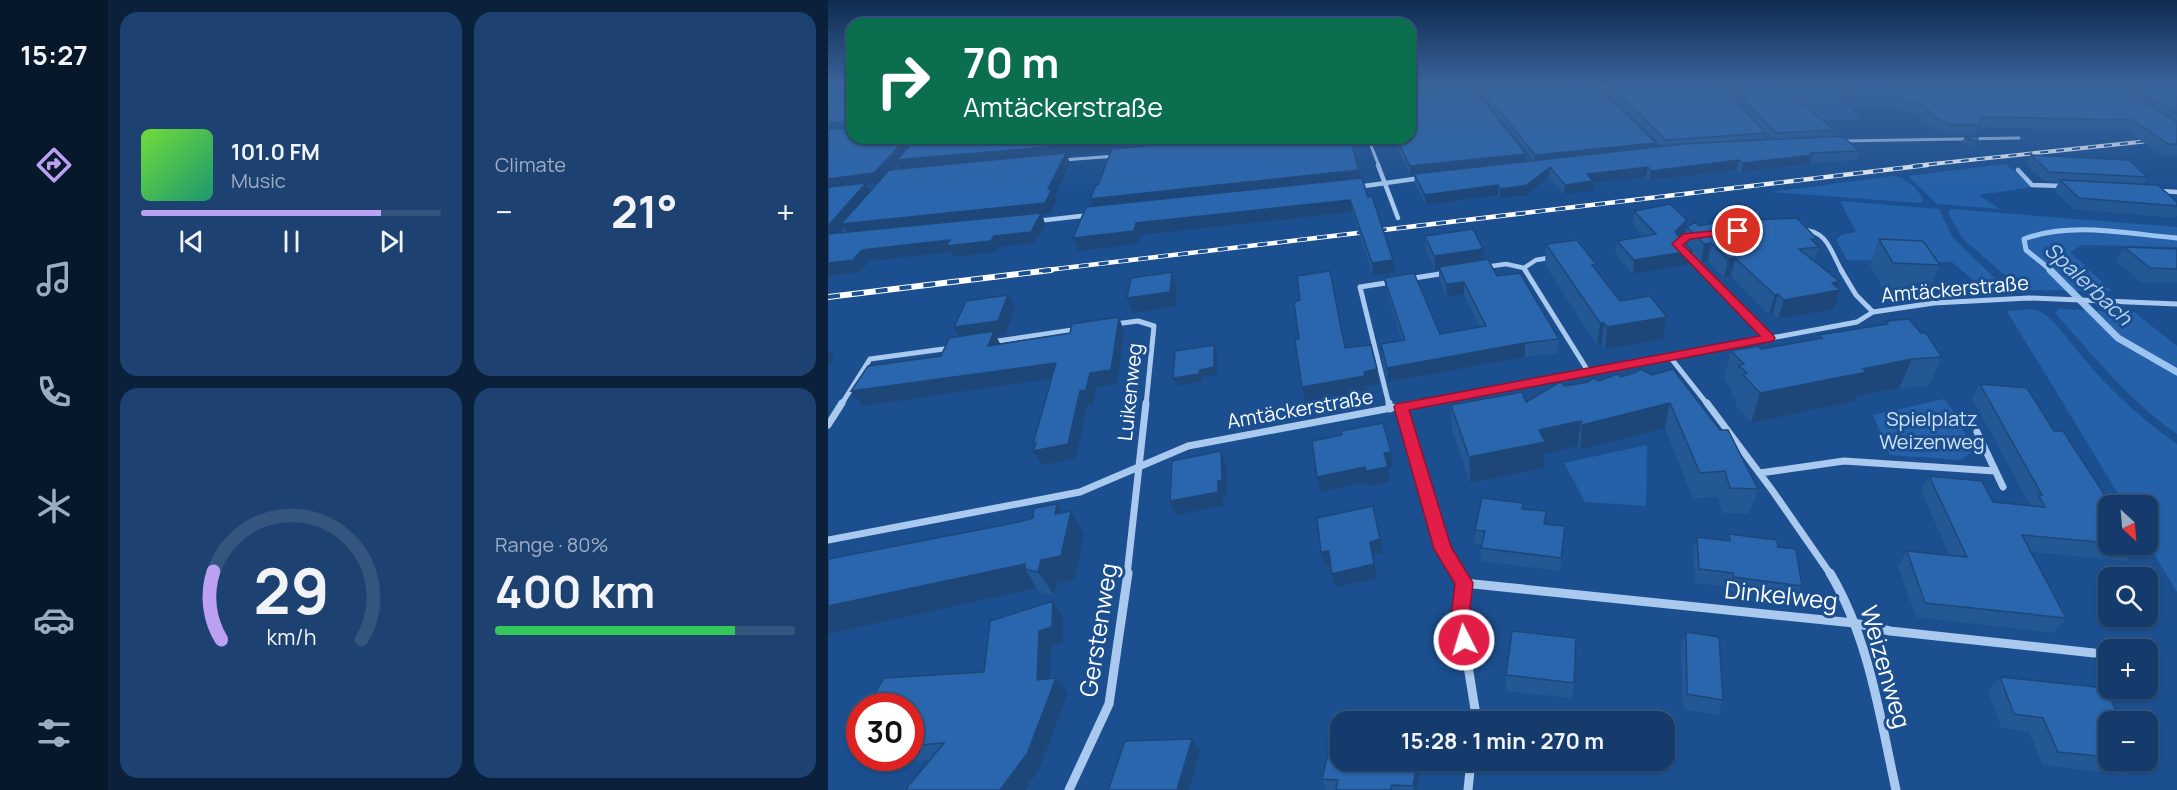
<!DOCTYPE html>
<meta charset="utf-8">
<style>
body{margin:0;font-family:Manrope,sans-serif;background:#1d4271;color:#f1f3f6;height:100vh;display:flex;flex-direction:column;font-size:22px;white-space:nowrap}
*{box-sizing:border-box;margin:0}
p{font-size:20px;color:#9dadc1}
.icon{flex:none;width:33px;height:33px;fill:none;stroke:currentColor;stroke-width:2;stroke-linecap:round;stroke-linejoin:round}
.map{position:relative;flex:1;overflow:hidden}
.panel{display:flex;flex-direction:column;gap:12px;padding:12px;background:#0b203b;width:720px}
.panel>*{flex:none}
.banner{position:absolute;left:18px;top:18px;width:570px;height:126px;border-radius:18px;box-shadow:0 2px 4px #0004,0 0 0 2px #33557e;background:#0b6e4f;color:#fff;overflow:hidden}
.needle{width:39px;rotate:154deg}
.tools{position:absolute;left:1270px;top:495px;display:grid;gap:12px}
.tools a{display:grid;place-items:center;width:60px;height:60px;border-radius:12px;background:#143b6b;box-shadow:0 2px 4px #0004,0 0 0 2px #33557e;font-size:30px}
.speed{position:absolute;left:18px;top:693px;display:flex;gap:12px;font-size:30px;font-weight:700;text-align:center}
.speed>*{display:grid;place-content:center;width:78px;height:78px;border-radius:50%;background:#143b6b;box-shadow:0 2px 4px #0004,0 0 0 2px #33557e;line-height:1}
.speed .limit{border:9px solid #d22;background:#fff;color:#111}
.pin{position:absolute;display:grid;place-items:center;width:51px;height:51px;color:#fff;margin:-26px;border:3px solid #fff;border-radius:50%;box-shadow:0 2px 6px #0007}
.me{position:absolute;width:66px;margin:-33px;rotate:355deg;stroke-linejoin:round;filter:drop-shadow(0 0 4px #0008)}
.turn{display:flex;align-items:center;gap:21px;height:126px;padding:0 18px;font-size:27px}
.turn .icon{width:78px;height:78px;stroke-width:2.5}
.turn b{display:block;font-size:42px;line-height:51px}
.big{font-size:45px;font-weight:700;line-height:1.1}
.panel .tile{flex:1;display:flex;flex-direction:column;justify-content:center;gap:9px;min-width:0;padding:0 21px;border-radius:18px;background:#1d4271}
.panel .dial{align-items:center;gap:0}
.dial svg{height:156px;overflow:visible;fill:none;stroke:#33557e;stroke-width:7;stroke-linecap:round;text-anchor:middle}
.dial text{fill:#f1f3f6;stroke:none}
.song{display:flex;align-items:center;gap:18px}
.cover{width:72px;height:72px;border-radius:9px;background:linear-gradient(135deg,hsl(100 70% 55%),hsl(160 70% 35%))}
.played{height:6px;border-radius:3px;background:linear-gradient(90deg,#bca0f2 80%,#33557e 80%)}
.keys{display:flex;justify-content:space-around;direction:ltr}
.heat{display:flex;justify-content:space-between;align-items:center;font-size:33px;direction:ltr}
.charge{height:9px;border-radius:4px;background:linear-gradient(90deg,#34c759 80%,#33557e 0)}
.panel .tiles{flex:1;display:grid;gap:12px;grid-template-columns:repeat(2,1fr)}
.trip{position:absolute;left:502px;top:711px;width:345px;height:60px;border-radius:18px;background:#143b6b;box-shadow:0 2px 4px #0004,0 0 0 2px #33557e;font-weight:700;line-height:60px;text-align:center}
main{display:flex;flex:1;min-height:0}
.tab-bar{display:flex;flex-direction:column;width:108px;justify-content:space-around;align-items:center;background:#08182b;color:#9dadc1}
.tab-bar .icon{width:42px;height:42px}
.tab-bar .on{color:#bca0f2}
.tab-bar b{font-size:27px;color:#f1f3f6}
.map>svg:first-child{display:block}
</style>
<main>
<nav class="tab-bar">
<b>15:27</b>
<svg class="icon on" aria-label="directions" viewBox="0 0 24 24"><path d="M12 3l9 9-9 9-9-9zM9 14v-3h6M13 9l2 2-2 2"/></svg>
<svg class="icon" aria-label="music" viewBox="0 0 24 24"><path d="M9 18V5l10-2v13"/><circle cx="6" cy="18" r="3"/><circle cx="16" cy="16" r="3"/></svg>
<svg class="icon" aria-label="phone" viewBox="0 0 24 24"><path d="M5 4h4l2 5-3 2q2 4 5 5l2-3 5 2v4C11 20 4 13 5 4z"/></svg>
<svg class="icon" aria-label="climate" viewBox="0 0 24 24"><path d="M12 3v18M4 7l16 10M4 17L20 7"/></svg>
<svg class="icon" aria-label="car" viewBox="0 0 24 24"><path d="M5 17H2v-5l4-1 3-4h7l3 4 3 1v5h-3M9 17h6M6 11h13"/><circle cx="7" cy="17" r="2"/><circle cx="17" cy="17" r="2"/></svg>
<svg class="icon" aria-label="filters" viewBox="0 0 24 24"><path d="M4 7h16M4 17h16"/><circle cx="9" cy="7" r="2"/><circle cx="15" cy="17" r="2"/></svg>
</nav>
<section class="panel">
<div class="tiles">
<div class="tile">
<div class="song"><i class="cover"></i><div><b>101.0 FM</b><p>Music</p></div></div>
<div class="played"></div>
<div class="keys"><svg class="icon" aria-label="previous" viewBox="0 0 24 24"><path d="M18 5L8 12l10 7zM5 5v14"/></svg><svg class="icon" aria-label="pause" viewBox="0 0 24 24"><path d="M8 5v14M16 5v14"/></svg><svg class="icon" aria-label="next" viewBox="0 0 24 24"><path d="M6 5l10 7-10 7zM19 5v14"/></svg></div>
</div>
<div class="tile"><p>Climate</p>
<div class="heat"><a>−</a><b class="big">21°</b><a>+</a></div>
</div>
<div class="tile dial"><svg viewBox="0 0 100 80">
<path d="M14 69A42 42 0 1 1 86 69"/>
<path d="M14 69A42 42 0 0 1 10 34" stroke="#bca0f2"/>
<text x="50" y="56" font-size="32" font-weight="700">29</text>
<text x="50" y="72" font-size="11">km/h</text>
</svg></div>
<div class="tile"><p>Range · 80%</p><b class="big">400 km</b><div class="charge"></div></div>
</div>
</section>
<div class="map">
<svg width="1349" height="790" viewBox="0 0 1349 790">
<rect width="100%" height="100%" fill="#1b4f8f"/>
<path fill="#2461a8" d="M955,83H981L986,91H1006L1032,119L990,120L965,99Z
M1178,164L1205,187L1151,195L1172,209L1109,204L1080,176Z
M1066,176C1078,178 1093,190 1095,202L1091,203L942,192Z
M1012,201L1111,209L1125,238L1179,290L1158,291L1124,262L1019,260L1008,240L1013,235L1028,232Z
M1124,209L1349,227V247L1254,245L1242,252L1284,291L1194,290L1134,238L1120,212Z
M1204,309C1219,312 1229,326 1239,338C1271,379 1306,414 1349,444V592L1320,544V506L1297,505L1179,311Z
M1231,309L1306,312L1349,346V434C1301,401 1266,356 1227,313Z
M1116,399L1125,411L1146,451L1132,460L1062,455L1045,415Z
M819,445L818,506L757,502L736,463Z"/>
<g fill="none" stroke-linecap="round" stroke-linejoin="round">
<path stroke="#9cc4f0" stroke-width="5" d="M1224,271L1198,250L1196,239C1243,221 1300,234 1349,238"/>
<path stroke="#9cc4f0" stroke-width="7" d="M1222,270L1290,338L1349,372"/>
<path stroke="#a9c9ee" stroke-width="3" d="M762,85L785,86
M540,138L551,166
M1012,141L1191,138
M235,160L288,156"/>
<path stroke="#a9c9ee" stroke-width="4.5" d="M550,165L570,218
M1190,170L1204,185L1235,186
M529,187L593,178
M1332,191L1349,192
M209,221L262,215
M974,230C1000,230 1003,253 1014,271
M858,256L874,271
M657,267L678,264L696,268
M698,271L696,268L708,260L720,258"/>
<path stroke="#a9c9ee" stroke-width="5" d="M697,270L760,371
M872,270L941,338
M1013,270L1028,295L1045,312
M580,279L618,273
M287,324L310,321L326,326L318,405
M163,342L251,329
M842,357L880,405
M13,405L42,359L123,348
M561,405L532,287L564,282
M582,405L1029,322L1045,312L1106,303L1201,298L1349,304"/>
<path stroke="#a9c9ee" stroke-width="7" d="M561,403L562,409
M879,403L944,490L1003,575
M573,407L615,549L631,575
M0,425L14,403
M1149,432L1175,487
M932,473L1016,461L1167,471
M0,540L252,492L360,446L590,403
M299,575L318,403"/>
<path stroke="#a9c9ee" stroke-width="9" d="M630,573L636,583L632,617L647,709L646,722
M1002,573C1041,638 1052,717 1068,790
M636,583L1026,623L1062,631L1266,653
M241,790L281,704L300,573
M640,790L643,760"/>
<g stroke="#fff" stroke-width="4">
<path id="rail-far2" d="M1085,166L1349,138"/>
</g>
<g stroke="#fff" stroke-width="4.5">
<path id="rail-far1" d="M211,271L1099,165"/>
</g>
<g stroke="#fff" stroke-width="6">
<path id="rail" d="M0,297L223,270"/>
</g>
<use href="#rail-far2" stroke="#1b4f8f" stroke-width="2" stroke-dasharray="8" stroke-linecap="butt"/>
<use href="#rail-far1" stroke="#1b4f8f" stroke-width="3" stroke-dasharray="10" stroke-linecap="butt"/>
<use href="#rail" stroke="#1b4f8f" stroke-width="4" stroke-dasharray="12" stroke-linecap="butt"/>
</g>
<path fill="#245895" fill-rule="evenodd" d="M0,83H24V138H522L531,170L532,178L565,260L567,273L545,276L524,212L312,235L311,244L250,251L245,238L265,206L262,199L270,185L283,152L239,156L242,163L227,196L229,200L222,214L214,215L217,224L208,243L171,247L169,252L125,257L122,252L41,261L33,272L0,276ZM71,163L74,168L65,169ZM48,184L42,191L39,185Z
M582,83H740L582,92Z
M778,83H820L897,91L938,133L937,140H945L902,95L897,83H950L1006,130L1004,137L1032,151L1029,160L982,163V164L913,172L909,170L822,180L818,177L765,183V191L736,194L721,177L699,195L672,198L670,195L598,205L587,184L586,175H582L565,138H582L698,162L706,161L655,95V90L827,148L835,147L777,89Z
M822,83H890V85Z
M1005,83H1349V155H1333L1299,131L1151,127L1147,135H1121L1106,129L1087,112H1074L1071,108L1022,107ZM1286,86L1291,90H1284Z
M1137,137L1149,143L1147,149L1134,142Z
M1203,155L1319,177L1315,184L1349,202V215L1347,218L1245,209L1226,191L1231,182L1216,181L1199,164Z
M806,211L856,232L852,238L856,242L859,227L871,226L989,239L987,244L991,247L986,261L1011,281L1009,287L1012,290L1006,309L950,319L945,313L941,314L903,276L896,277L880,261L873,263L864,254L862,264L805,274L787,254L789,241L816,236L805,224Z
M597,236L655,249V259L669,276L731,339L730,353L697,357L560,382L554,358L553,344L574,341L558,290L556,278L612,334L652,327L636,294L619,297L611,280V270H607L598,249Z
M1051,239L1112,265L1100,291L1055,289L1042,265Z
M718,244L767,269L792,301L839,317L835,339L777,349L774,344L769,345L717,265Z
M1296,247L1349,249V283L1313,282L1288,261Z
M1058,321L1114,357L1101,386L1071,388L1029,396L1027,401L923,423L907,404L909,399L903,394L904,388L896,380L903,351L933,349L988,339L990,335L1056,325Z
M813,369L930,489L921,514L895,513L890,497L865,499L837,428L752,450L750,446L716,454V468L642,483L624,430L623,405L698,402L737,386L771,381L793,377L806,373Z
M1152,384L1226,431L1281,506V544H1309L1310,546L1297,561L1203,552L1238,618L1225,633L1088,617L1070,566L1079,551L1122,556L1093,491L1101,476L1165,502L1202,505L1144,398Z
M695,503V509L718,511L717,524L737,526L732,571L654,561L653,548L654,544L647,543V530Z
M243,511L256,534L247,579L229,584L226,595L212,592L209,588L0,634L234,513Z
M901,534L950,547L974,586L968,599L901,591V587L867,583L865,551L869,537L899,540Z
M225,601L235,617V642L223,646L221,679L240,693L212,768L197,790H77L102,760L39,765L21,751L32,733V758H82V706L156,672Z
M858,632L895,700L890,715L855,709L853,648Z
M678,675L746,683L744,698L678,691Z
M1172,677L1281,722V760L1315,761L1298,775L1215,765L1201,732L1173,728L1160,691Z
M513,760H593L589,790H498L494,779Z"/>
<path fill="#1d4779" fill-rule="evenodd" d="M19,121L24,130L0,133V123Z
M79,138H436L239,156L242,163L227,196L229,200L222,214L214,215L217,224L208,243L171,247L169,252L125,257L122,252L41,261L33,272L0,276V263L34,250L122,240L163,241L21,236L16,228L8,238L0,239V179ZM71,163L75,171L44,194L39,185L52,184Z
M828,143L827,149L706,162L707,155Z
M698,154V163L582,175V166Z
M984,155L982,164L913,172L915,163Z
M911,160L909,170L822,180L823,171Z
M722,167L721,177L699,195L672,198V189Z
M820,167L818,177L765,183V191L736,194L737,185L759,174Z
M531,170L533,181L266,209L262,199Z
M670,185V195L598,205L597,195Z
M522,200L524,212L312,235L311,244L250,251L245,238L308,223Z
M859,220L856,232L845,245L847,232Z
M883,243L880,261L873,263L876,244Z
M655,249V263L611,267V270H607L606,256Z
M864,251L862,264L805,274L806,260Z
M907,258L903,276L896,277L900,259Z
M565,260L567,273L545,276L544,263Z
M344,272L349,286L347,306L305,313L299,298Z
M1011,281L1008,291L1012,290L1006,309L950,319L956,300L1004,283Z
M636,282V294L619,297L618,284Z
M950,294L945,313L941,314L947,295Z
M180,295L187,308L177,335L168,336L173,345L167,360L134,341L126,327Z
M291,317L296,331L289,384L268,387L265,405L259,406L248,459L214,465L205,451L209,450L205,444L252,391Z
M839,317L835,339L777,349L779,327Z
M772,323H776L774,344L769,345Z
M697,343V357L560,382L559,368Z
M386,345L389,353V375L374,377V382L348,386L345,378L372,370Z
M0,349L6,357L0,366Z
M1084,359L1071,388L1029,396L1027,401L923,423L932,393L1035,369Z
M228,363L235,377L34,406L23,391Z
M549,369L551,384L538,386L539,390L477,402L474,387Z
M842,403L837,428L752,450L754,425Z
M753,421L750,446L716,454V468L642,483L641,457L711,430Z
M393,451L398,465L399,494L395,495V506L348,515L342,501L390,481Z
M563,452L565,467L560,468L562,482L540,486L538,471L556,453Z
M537,467L540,482L492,492L489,477Z
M229,504L240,523L243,511L256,534L247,579L229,584L226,595L210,572Z
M552,539L555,553L544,555L542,542Z
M501,551L504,565L497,566L493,552Z
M197,564V569L209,588L0,634V606Z
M546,564L549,578L508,587L504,574Z
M225,601L235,617V642L223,646L221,695L209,680L211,631Z
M228,678L240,693L212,768L197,790H172Z
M364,739L372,752L361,790H349Z
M589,760H593L589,790H586L585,786Z"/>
<path fill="#2a66ad" stroke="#1d4779" stroke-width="1.5" d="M0,83H24V138H79L46,173L0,179V130L19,128L22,124L19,121L0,123Z
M582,83H615L582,85Z
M779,83H820L894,85L897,91L938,133L838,140Z
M902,83H950L1006,130L948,133L904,87Z
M1014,83H1058L1061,86L1296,90L1349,122V144H1340L1305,120L1152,117V125H1125L1110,119L1091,102H1078L1074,98L1024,97Z
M1298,83H1349V113L1299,84Z
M767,84L828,143L707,155L655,90Z
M646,89L698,154L582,166L568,138H582V92Z
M1014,136L1032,151L983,153L984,155L915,163L911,160L823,171L820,167L759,174L765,181L737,185L722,167L699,185L672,189L670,185L597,195L586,174L855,144Z
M1150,136L1149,143L1137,137Z
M88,138H323L69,160Z
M408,138H522L531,170L262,199L268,185H270L284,149Z
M238,153L220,189H224L217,203L13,224L61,170Z
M1203,155L1301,160L1319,177L1221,172Z
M534,178L540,197L544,196L565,260L544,263L522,200L308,223L306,231L245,238L258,207Z
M1232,180L1330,185L1349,202V206L1251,198Z
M38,183L0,226V187Z
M842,204L859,220L847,232L864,251L806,260L789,241L828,234L806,211Z
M213,213L203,232L166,236L163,241L118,246L122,240L34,250L25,260L0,263V234Z
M969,218L989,239H983L991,247L971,249L1011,281L1004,283L1012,290L956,300L950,294L947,295L907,258L900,259L883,243L876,244L859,227L867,222L871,226L898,221Z
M645,229L655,249L606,256L597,236Z
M1051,239L1095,241L1112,265L1065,263Z
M749,240L768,264L764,265L792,301L822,296L839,317L779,327L776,323H772L718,244Z
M1296,247L1349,249V269L1322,268Z
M660,259L669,276L692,273L731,339L697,343L559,368L553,344L577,340L556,278L586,273L612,334L658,326L636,282L618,284L611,267Z
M502,271L517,348L543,345L549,369L536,372L537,376L474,387L467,340L471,339L466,302L472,300L469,276Z
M344,272L342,292L299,298L303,278Z
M180,295L170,321L126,327L138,301Z
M291,317L283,370L262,373L258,390L252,391L240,444L205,451L208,443L205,444L228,363L23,391L40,366L113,356L121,338L166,331L160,346L242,333L244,324Z
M1081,319L1093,333H1098L1114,357L1084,359L1035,369L1039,372L932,393L915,375L919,373L910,365L916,364L903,351L930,346L933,349L994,338L990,335L1060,324L1058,321Z
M386,345V367L372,370L371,374L345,378L347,351Z
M813,369L824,375L845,369L892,430H900L930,489L902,488L897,471L872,473L842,403L754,425L753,421L711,430L717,442L641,457L623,405L694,392L698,402L732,382L737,386L760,382L766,378L771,381L789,374L793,377L806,373Z
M1152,384L1199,388L1226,431H1235L1284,506H1281V543L1194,535L1238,618L1097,603L1079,551L1139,557L1101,476L1154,481L1165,502L1217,507L1210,494L1214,495Z
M555,423L563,452L556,453L560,467L538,471L537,467L489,477L484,441L514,435L513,431Z
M393,451L394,480L390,481V492L342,501L344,461Z
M654,498L695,503L694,509L718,511L716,524L737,526L733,558L653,548L657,531L647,530Z
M229,504L227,514L243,511L233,556L213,560L210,572L197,569V564L0,606V559L191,522L205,518L206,508Z
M545,506L552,539L542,542L546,564L504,574L501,551L493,552L489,518Z
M901,534L949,540L950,547L968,549L974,586L905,577V573L871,569L869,537L902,541Z
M1293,544H1309L1310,546Z
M225,601L224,627L211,631L209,680L228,678L199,754L172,790H77L116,743L82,746V706H39L56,678L156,672L162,621Z
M684,631L748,638L746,683L678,675Z
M858,632L891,637L895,700L859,694Z
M1172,677L1277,688L1294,722H1281V757L1230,752L1215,718L1186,714Z
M508,721L513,722V760H589L585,786L564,785L563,790H508L510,780L494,779Z
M32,733V750L21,751Z
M364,739L349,790H280L297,741Z"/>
<linearGradient id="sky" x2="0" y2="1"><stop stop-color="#0f2b4f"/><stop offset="0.43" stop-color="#39639b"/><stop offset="1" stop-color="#39639b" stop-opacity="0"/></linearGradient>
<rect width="1349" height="194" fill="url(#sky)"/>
<path fill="#e11d48" stroke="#92132f" stroke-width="1.5" d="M910,228L913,229V233L862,239L855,245L945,335L947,338L945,341L581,410L623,547L645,583L641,617L645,640L642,647L636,649L629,647L623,617L627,584L606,549L566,407L568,404L932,336L844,244L855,234Z"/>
<g text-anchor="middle" stroke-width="6" stroke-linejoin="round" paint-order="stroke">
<g font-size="20" fill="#fff" stroke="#1b4f8f">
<text transform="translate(1127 289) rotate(-5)" y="7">Amtäckerstraße</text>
<text transform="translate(302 392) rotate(-84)" y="7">Luikenweg</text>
<text transform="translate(472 409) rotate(-10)" y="7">Amtäckerstraße</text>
</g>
<g font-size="20" fill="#cfe3fa" stroke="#1b4f8f">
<text x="1104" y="426">Spielplatz<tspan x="1104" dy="23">Weizenweg</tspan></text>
</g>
<g font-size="21" font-style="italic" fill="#b5d3f5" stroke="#1b4f8f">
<text transform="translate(1260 284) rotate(43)" y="7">Spalerbach</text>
</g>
<g font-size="24" fill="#fff" stroke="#1b4f8f">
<text transform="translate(953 596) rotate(6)" y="8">Dinkelweg</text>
<text transform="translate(271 630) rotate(-81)" y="8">Gerstenweg</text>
<text transform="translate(1057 667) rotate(74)" y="8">Weizenweg</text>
</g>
</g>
</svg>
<div class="tools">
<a><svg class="needle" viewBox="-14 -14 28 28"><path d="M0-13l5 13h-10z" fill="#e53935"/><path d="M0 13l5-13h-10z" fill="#9dadc1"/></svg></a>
<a><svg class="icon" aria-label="search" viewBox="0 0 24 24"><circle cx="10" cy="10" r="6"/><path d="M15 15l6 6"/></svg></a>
<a>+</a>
<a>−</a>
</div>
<div class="speed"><div class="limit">30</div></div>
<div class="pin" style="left:910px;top:231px;background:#d93025"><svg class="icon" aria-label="arrive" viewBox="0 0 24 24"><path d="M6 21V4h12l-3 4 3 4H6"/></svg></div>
<svg class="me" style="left:636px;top:640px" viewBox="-20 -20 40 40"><circle r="17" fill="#e11d48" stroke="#fff" stroke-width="3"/><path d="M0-11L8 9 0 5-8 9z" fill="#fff"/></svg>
<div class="trip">15:28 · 1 min · 270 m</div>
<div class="banner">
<div class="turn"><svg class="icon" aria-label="right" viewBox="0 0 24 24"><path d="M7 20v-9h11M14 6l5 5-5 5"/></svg><div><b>70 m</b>Amtäckerstraße</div></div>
</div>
</div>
</main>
